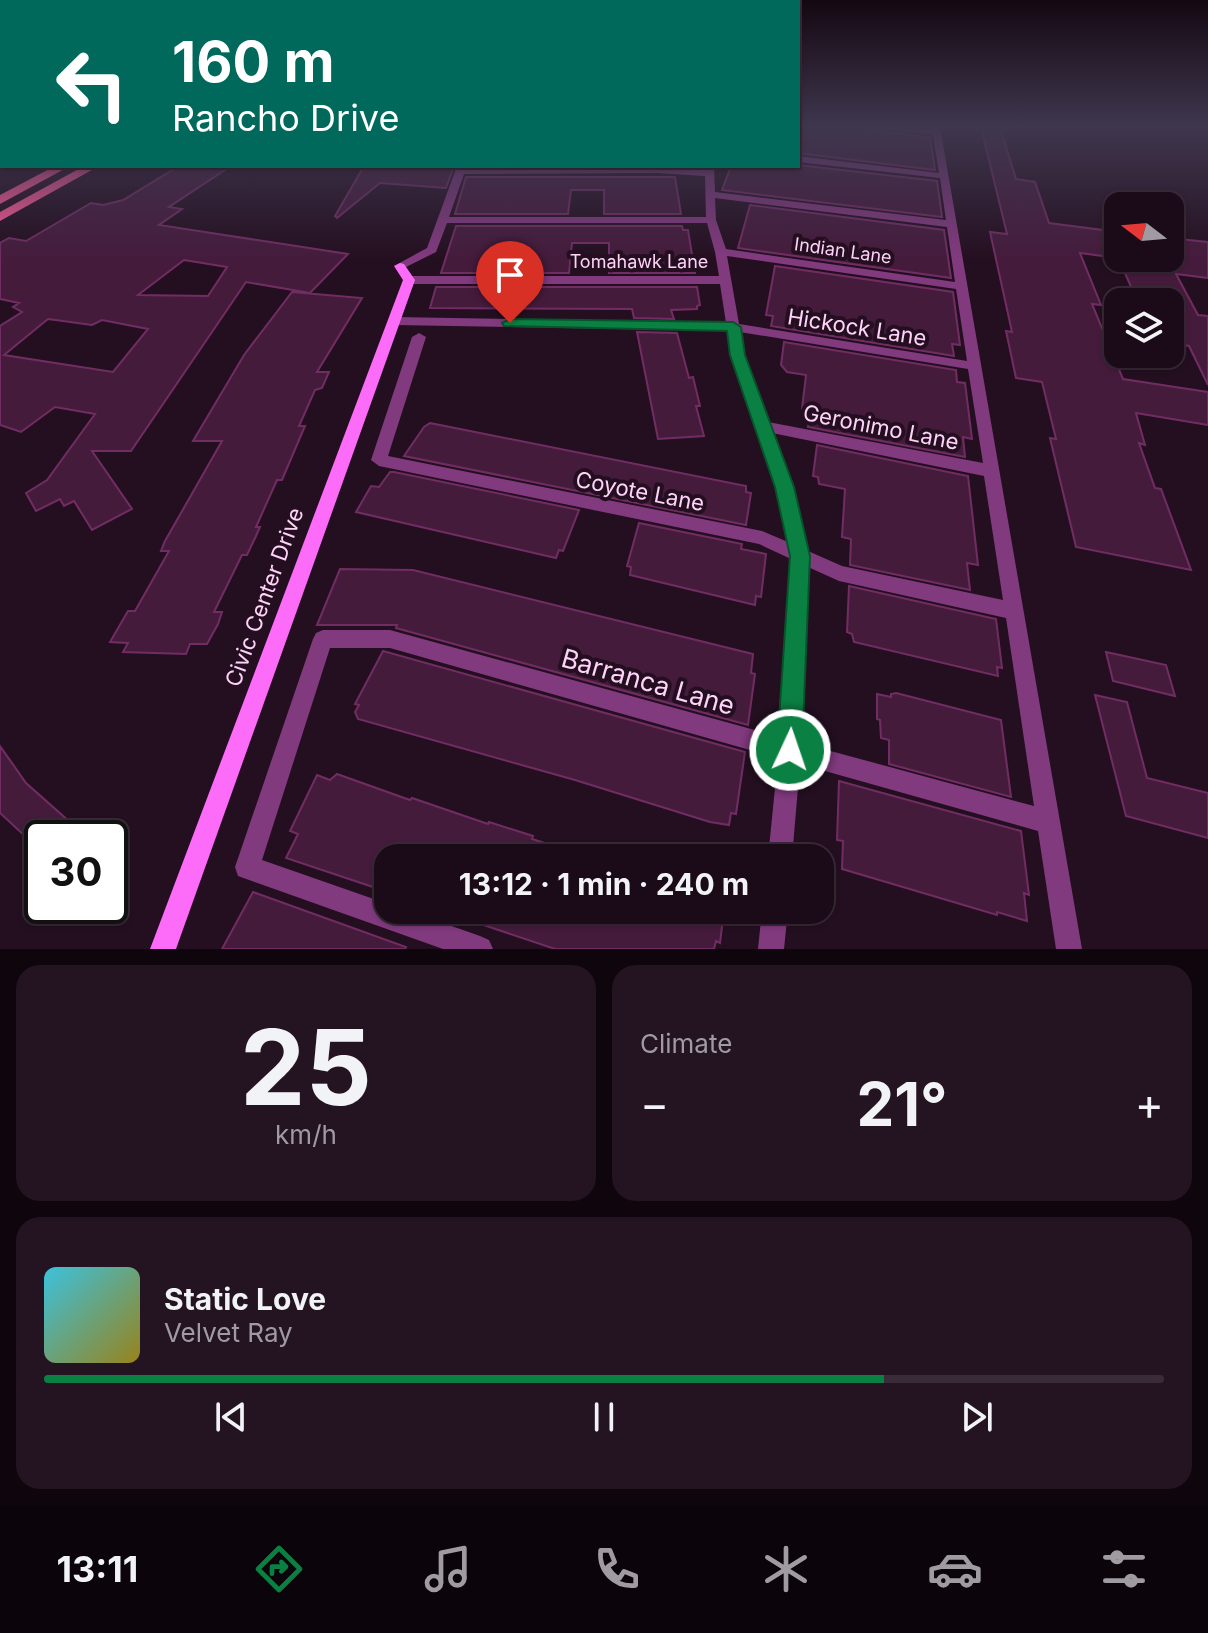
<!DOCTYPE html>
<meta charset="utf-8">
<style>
body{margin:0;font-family:Inter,sans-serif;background:#241421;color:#f1f3f6;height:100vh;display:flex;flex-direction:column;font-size:30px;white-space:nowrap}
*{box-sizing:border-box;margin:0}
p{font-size:26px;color:#a09ba2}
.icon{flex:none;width:44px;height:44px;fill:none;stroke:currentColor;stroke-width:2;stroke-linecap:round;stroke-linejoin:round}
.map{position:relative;height:949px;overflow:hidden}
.side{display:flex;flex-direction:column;gap:16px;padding:16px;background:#0f060d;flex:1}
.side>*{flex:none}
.guide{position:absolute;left:0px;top:0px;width:800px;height:168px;box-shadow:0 2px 6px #0004,0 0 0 2px #392b37;background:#00695c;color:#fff;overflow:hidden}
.needle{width:52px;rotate:286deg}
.buttons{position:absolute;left:1104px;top:192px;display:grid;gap:16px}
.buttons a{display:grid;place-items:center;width:80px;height:80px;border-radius:16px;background:#1b0b18;box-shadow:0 2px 6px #0004,0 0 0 2px #392b37;font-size:40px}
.speed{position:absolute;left:24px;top:820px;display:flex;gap:16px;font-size:40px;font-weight:700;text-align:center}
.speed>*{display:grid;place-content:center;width:104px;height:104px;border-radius:50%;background:#1b0b18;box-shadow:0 2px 6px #0004,0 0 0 2px #392b37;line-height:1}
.speed .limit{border:4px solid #111;border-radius:12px;background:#fff;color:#111}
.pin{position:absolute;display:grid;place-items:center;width:68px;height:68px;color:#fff;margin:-82px -34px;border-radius:50% 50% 50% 0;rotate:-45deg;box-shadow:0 0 8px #0007}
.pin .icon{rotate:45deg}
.me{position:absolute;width:88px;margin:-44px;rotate:3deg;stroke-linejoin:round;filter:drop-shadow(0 0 6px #0008)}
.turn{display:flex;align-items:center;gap:28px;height:168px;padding:0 40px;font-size:36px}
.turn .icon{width:104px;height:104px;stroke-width:2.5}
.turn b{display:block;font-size:56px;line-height:68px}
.big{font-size:60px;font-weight:700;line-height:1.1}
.side .card{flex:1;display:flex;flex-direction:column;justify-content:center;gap:12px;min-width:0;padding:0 28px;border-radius:24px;background:#241421}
.side .dial{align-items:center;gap:0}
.dial b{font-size:104px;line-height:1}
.song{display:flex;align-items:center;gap:24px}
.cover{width:96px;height:96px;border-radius:12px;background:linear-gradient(135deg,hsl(190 70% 55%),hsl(50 70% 35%))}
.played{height:8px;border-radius:4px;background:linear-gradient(90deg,#0b8043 75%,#392b37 75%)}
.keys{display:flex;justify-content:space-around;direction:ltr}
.heat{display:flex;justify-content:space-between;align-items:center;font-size:44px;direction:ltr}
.side .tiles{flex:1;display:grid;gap:16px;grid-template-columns:1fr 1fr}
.card:last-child{grid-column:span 2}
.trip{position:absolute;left:374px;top:844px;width:460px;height:80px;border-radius:24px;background:#1b0b18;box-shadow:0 2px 6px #0004,0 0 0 2px #392b37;font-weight:700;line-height:80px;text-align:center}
.tab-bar{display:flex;height:128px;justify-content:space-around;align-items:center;background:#0b040a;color:#a09ba2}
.tab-bar .icon{width:56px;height:56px}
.tab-bar .current{color:#0b8043}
.tab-bar b{font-size:36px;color:#f1f3f6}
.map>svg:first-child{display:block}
</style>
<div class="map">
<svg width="1208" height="949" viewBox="0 0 1208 949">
<rect width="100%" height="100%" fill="#240f20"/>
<path fill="#451b3c" stroke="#712d63" stroke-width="2" fill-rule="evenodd" d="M798,127H853L930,138L935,170L798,153Z
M981,127H1000L1016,179L1035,182L1049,223L1118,232V258L1080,253L1101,305L1092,304L1123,379L1208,392V425L1136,413L1145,445L1139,443L1155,488L1161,489L1191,570L1076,547L1050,438L1056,439L1042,382L1016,378L1006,331L1012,332L990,232L1007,234Z
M179,166H231L169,207L182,209L159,225L348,254L310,293L246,282L131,451H92L132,509L92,530L74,501L64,506L60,499L36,511L26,493L47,480L95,414L55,407L21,432L0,425V326L22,312L13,307L19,303L0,299V243L9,238L26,241L91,203L103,205L123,200ZM184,260L227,267L208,296L138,295ZM48,319L92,325L102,320L148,329L113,372L4,355Z
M364,166H454L446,188L380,183L337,218L335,216Z
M731,166L798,165L937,181L942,217L722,190Z
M466,177H675L681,214H604V190H571L568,214H455Z
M750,205L944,230L951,278L738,248Z
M456,226H682L683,230H688L695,273H609V243H572L569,273H441Z
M1170,238L1208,242V278L1176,274L1198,315L1208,316V385L1189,346L1170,343V302H1138L1118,258H1168L1170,262Z
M775,266L953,292L960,345L952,344L954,356L771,326L773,316L766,315Z
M697,287L700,305L697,306V309L671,310L674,319L634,318L632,309L430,308L436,287Z
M292,292L362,298L317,372H329L322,388L315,390L299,426H305L282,480H277L256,527H260L256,536L247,555H242L214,612H222L218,624L207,644H190L186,654L123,652L128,643L110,642L128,611H135L169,551H161L165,541L222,441H193L244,355Z
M637,332L677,333L689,378L693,377L700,406H696L704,436L658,439Z
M784,342L956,370L957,382L965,383L972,439L963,437L965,457L808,427L810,410L802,409L806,375L787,372L781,365Z
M430,423L746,486V492L751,493L746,525L404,456L424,427Z
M817,445L968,476L978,565L967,563L970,590L850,565L851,539L842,537L845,489L819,484L818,477L813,476Z
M390,472H394L579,510L563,551L559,550L556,558L356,512L371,486L379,487Z
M639,523L742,544L741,549L766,554L761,597L756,596L755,605L630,575L631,567L627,566Z
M340,569L413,570L753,654L751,673L755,674L748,725L396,628L397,625H317Z
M849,586L996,619L1002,668L997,667L998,676L854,642L852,634L847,632Z
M383,651L745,752L736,814L731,813L729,825L710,822L575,780L358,719L355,712L359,705L355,704Z
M1106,652L1166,665L1175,696L1113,681Z
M896,693L1001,720L1011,797L889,764V740L881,738L880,720L877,719V694L891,697V694Z
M1095,695L1127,702L1147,778L1208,793V838L1126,816Z
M0,746L26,783L88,838H42V852L0,813Z
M337,774L410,800L412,798L488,824L489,822L533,836L532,839L580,854L579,858H460L447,854L445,858H388V892L286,858L298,834L290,831L317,775L330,780Z
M839,781L1021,831L1029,895L1024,893L1027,921L997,912V915L842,869L843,841L837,840Z
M253,892L406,947L405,949H222Z
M449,910H724L720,943L716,941L714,949H555L448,913Z"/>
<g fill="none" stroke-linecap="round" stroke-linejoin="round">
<path fill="#823a7f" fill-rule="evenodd" d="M873,127L932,130V127H940L1082,949H1056L1038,831L800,764L792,858H768L778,758L390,648H330L262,860L388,904V910H406L480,936L489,940L493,949H443L238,876L235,867L313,639L316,633L323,630H390L780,737L791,559L759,544L379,466L371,460L412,337L419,333L426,337L388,456L762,531L788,542L776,487L730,355L727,331L394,325L388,321L394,317L726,323L720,284H409L403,280L409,276H719L715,252L707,223H447L436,252L404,268L394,266L427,248L457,166H467L466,168L656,167L704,170V166H714L715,192L946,220L940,178L798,162V156L939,173L933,135ZM656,173L705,176L706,217H449L464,174ZM715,198L947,227L955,282L726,249L716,220ZM727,256L956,289L967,361L739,324ZM740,332L968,369L983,463L768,422L744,355ZM772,433L984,476L1003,600L842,566L808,551L792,487ZM808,567L839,581L1006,618L1034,806L801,743Z
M762,910H788L784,949H758Z"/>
<path fill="#fd6bf9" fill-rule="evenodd" d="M400,263L404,264L415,280L176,949H150L403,280L394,266Z"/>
<path fill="#fd5b97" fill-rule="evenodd" d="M55,166H70L0,204V195Z
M84,166H99L0,221V212Z"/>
</g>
<linearGradient id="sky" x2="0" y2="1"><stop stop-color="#140812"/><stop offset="0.49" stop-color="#3f374e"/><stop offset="1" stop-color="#3f374e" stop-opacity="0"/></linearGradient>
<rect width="1208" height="260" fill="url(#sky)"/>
<path fill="#0b8043" stroke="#07532c" stroke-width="2" d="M510,319L733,322L741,327L745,355L794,487L810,556L802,750L798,759L790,763L781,759L777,750L790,556L775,487L730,355L727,331L504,326L502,323Z"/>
<g text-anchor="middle" stroke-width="8" stroke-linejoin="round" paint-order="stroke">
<g font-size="18" fill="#fed2f9" stroke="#240f20">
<text transform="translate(843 251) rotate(8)" y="6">Indian Lane</text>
<text x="639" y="268">Tomahawk Lane</text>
</g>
<g font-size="22" fill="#fed2f9" stroke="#240f20">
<text transform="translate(857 327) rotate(9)" y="8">Hickock Lane</text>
<text transform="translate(881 427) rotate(11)" y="8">Geronimo Lane</text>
<text transform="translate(640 491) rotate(11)" y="8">Coyote Lane</text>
<text transform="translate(264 597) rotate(-70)" y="8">Civic Center Drive</text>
</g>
<g font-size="26" fill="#fed2f9" stroke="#240f20">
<text transform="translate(648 682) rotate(16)" y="9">Barranca Lane</text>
</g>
</g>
</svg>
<div class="buttons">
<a><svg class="needle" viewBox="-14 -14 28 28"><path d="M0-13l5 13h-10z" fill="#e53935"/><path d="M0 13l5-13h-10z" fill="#a09ba2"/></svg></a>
<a><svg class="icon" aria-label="layers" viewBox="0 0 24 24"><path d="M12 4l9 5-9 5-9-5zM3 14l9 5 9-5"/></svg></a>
</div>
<div class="speed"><div class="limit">30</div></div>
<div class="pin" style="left:510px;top:323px;background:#d93025"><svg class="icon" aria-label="arrive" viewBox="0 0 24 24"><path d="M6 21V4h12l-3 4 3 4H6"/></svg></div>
<svg class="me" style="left:790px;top:750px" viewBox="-20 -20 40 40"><circle r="17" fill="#0b8043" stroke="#fff" stroke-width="3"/><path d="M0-11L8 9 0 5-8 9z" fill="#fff"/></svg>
<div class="trip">13:12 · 1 min · 240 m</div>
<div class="guide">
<div class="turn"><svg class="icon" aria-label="left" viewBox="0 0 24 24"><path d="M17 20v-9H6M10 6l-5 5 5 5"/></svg><div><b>160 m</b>Rancho Drive</div></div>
</div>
</div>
<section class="side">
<div class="tiles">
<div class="card dial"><b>25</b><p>km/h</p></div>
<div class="card"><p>Climate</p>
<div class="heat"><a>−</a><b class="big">21°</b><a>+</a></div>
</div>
<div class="card">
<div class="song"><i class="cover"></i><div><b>Static Love</b><p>Velvet Ray</p></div></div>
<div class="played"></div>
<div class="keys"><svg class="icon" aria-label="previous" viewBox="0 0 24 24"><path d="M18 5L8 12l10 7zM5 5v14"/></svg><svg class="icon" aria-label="pause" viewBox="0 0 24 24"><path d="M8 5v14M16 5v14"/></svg><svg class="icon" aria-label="next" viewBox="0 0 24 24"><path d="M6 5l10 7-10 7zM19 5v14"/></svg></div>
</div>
</div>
</section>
<nav class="tab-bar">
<b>13:11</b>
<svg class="icon current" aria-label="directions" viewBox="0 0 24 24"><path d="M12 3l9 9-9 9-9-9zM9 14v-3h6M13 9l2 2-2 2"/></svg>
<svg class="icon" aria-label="music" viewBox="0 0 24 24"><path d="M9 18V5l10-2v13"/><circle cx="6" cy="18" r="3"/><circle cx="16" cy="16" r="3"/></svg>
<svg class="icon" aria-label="phone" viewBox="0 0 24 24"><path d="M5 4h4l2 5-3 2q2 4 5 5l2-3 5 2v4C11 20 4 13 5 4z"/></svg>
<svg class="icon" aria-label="climate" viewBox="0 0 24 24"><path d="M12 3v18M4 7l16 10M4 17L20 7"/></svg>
<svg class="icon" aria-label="car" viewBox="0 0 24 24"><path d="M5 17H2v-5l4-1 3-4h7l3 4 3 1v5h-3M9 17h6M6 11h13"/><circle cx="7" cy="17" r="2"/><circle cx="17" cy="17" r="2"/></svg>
<svg class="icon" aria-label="filters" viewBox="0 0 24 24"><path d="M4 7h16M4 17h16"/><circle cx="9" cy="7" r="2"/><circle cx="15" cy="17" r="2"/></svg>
</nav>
